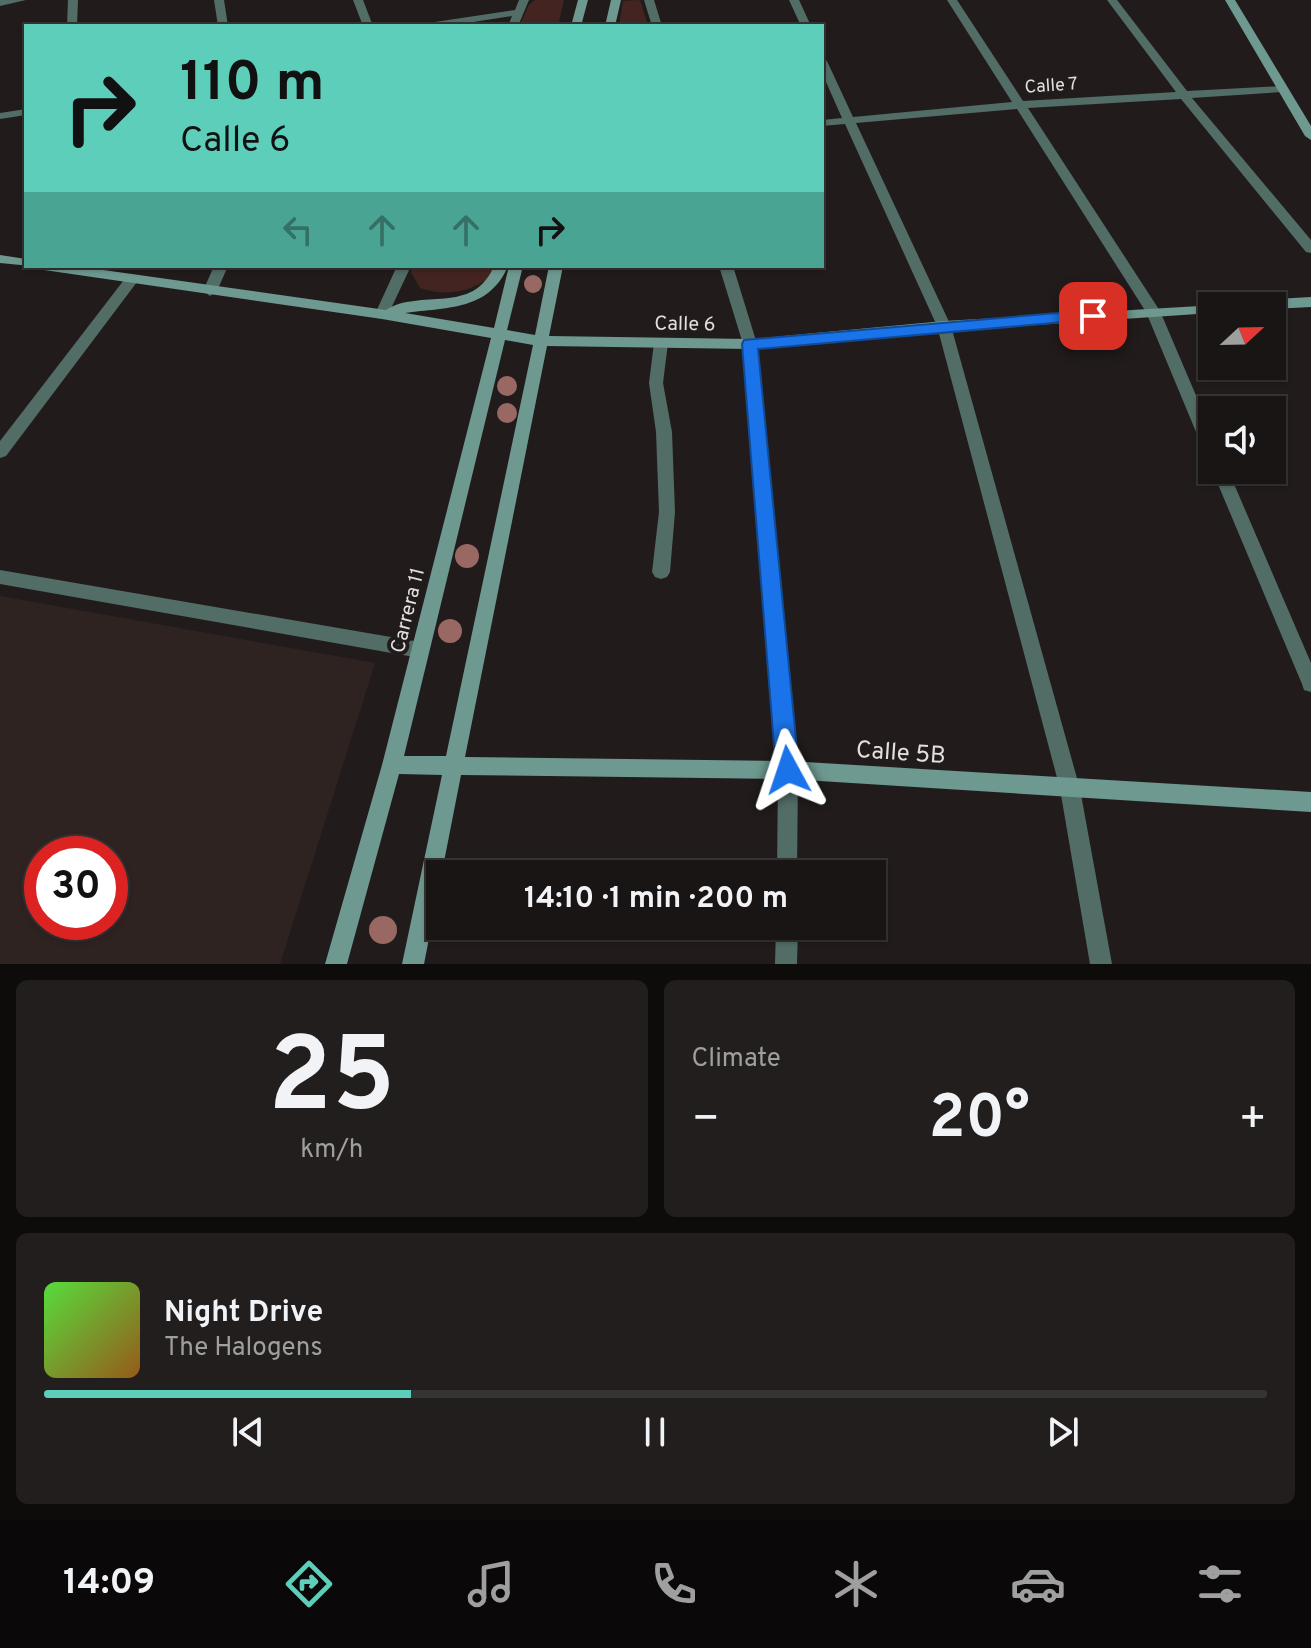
<!DOCTYPE html>
<meta charset="utf-8">
<style>
body{margin:0;font-family:Overpass,sans-serif;background:#221e1d;color:#f1f3f6;height:100vh;display:flex;flex-direction:column;font-size:30px;white-space:nowrap}
*{box-sizing:border-box;margin:0}
p{font-size:26px;color:#9f9fa0}
.icon{flex:none;width:44px;height:44px;fill:none;stroke:currentColor;stroke-width:2;stroke-linecap:round;stroke-linejoin:round}
.map{position:relative;height:964px;overflow:hidden}
.details{display:flex;flex-direction:column;gap:16px;padding:16px;background:#0e0c0b;flex:1}
.details>*{flex:none}
.hud{position:absolute;left:24px;top:24px;width:800px;height:244px;border-radius:0px;box-shadow:0 2px 6px #0004,0 0 0 2px #373434;background:#5cceba;color:#111;overflow:hidden}
.needle{width:52px;rotate:68deg}
.fabs{position:absolute;left:1198px;top:292px;display:grid;gap:16px}
.fabs a{display:grid;place-items:center;width:88px;height:88px;border-radius:0px;background:#191514;box-shadow:0 2px 6px #0004,0 0 0 2px #373434;font-size:40px}
.speed{position:absolute;left:24px;top:836px;display:flex;gap:16px;font-size:40px;font-weight:700;text-align:center}
.speed>*{display:grid;place-content:center;width:104px;height:104px;border-radius:50%;background:#191514;box-shadow:0 2px 6px #0004,0 0 0 2px #373434;line-height:1}
.speed .limit{border:12px solid #d22;background:#fff;color:#111}
.pin{position:absolute;display:grid;place-items:center;width:68px;height:68px;color:#fff;margin:-34px;border-radius:16px;box-shadow:0 4px 12px #0006}
.me{position:absolute;width:88px;margin:-44px;rotate:355deg;stroke-linejoin:round;filter:drop-shadow(0 0 6px #0008)}
.turn{display:flex;align-items:center;gap:28px;height:168px;padding:0 24px;font-size:36px}
.turn .icon{width:104px;height:104px;stroke-width:2.5}
.turn b{display:block;font-size:56px;line-height:68px}
.lanes{display:flex;align-items:center;height:76px;padding:0 24px;background:#0003;justify-content:center;gap:40px;direction:ltr}
.lanes .off{opacity:.35}
.big{font-size:60px;font-weight:700;line-height:1.1}
.details .widget{flex:1;display:flex;flex-direction:column;justify-content:center;gap:12px;min-width:0;padding:0 28px;border-radius:12px;background:#221e1d}
.details .dial{align-items:center;gap:0}
.dial b{font-size:104px;line-height:1}
.song{display:flex;align-items:center;gap:24px}
.cover{width:96px;height:96px;border-radius:12px;background:linear-gradient(135deg,hsl(110 70% 55%),hsl(30 70% 35%))}
.played{height:8px;border-radius:4px;background:linear-gradient(90deg,#5cceba 30%,#373434 30%)}
.keys{display:flex;justify-content:space-around;direction:ltr}
.heat{display:flex;justify-content:space-between;align-items:center;font-size:44px;direction:ltr}
.details .tiles{flex:1;display:grid;gap:16px;grid-template-columns:1fr 1fr}
.widget:last-child{grid-column:span 2}
.trip{position:absolute;left:426px;top:860px;width:460px;height:80px;border-radius:0px;background:#191514;box-shadow:0 2px 6px #0004,0 0 0 2px #373434;font-weight:700;line-height:80px;text-align:center}
.menu{display:flex;height:128px;justify-content:space-around;align-items:center;background:#0a0808;color:#9f9fa0}
.menu .icon{width:56px;height:56px}
.menu .active{color:#5cceba}
.menu b{font-size:36px;color:#f1f3f6}
.map>svg:first-child{display:block}
</style>
<div class="map">
<svg width="1311" height="964" viewBox="0 0 1311 964">
<rect width="100%" height="100%" fill="#211c1b"/>
<path fill="#2f2322" fill-rule="evenodd" d="M0,596L375,663L280,964H0ZM42,854H110V922H42Z"/>
<path fill="#442421" d="M535,0H564L558,26H519L529,5Z
M640,0L648,26H619L623,1Z
M413,266H499L497,273C472,291 450,298 420,288L411,272Z"/>
<g fill="none" stroke-linecap="round" stroke-linejoin="round">
<path fill="#526c66" fill-rule="evenodd" d="M26,109V115L0,119V113Z
M661,338L668,343L663,383L672,432L675,512L670,572L667,577L661,579L655,577L652,572L659,512L656,432L649,383L654,343Z"/>
<path fill="#526c66" fill-rule="evenodd" d="M0,0H26L0,6Z
M68,0H78L77,26H67Z
M214,0H224L228,26H218Z
M353,0H363L373,26H363Z
M519,0H529L518,26H508L512,16L448,26H423L428,23L515,10Z
M644,0H654L662,26H652Z
M789,0H799L811,26H801Z
M947,0H957L1023,101L1176,92L1107,0H1117L1187,91L1282,86L1288,89L1282,92L1192,98L1311,240V253L1306,252L1181,99L1028,108L1160,311L1212,433V457L1204,451L1146,312L1017,109L856,123L951,326L1080,789L1112,964H1090L1060,789L937,326L845,124L822,126V120L842,118L822,73V58L827,61L853,117L1012,102Z
M214,266H228L217,291L210,296L203,291Z
M397,266H411L387,317H377L375,314Z
M719,266H733L757,344L798,770L797,874H777L778,770L743,344Z
M132,275L137,276V282L6,456L0,458V441L127,276Z
M1212,470H1228L1311,663V692L1304,690L1302,684Z
M0,570L420,642L426,644L429,650L426,656L420,658L0,584Z
M776,926H798L797,964H775Z"/>
<path fill="#6e9990" fill-rule="evenodd" d="M578,0H588L581,26H571Z
M611,0H621L615,26H605Z
M1225,0H1235L1311,126V140L1305,136Z
M0,255L26,259V266H31L0,263Z
M37,266H75L386,310C420,288 473,316 494,266H508C489,311 447,307 405,313L494,328L509,266H523L507,330L535,335L549,266H563L549,336L750,339L944,321L1217,305L1212,306V313L944,331L750,349L547,346L465,757L788,761L1311,792V812L788,779L461,775L424,964H402L442,775L399,774L347,964H325L382,765L491,338L382,319L44,270ZM505,340L533,345L446,756H404Z
M1311,297V307L1272,309V306H1233L1240,301Z"/>
</g>
<g fill="#996863">
<circle cx="533" cy="284" r="9"/>
<circle cx="507" cy="386" r="10"/>
<circle cx="507" cy="413" r="10"/>
<circle cx="467" cy="556" r="12"/>
<circle cx="450" cy="631" r="12"/>
<circle cx="383" cy="930" r="14"/>
</g>
<path fill="#1a73e8" stroke="#114b97" stroke-width="2" d="M1093,310L1101,316L1099,319L758,349L799,770L795,778L788,781L780,778L776,770L742,344L744,340Z"/>
<g text-anchor="middle" stroke-width="8" stroke-linejoin="round" paint-order="stroke">
<g font-size="18" fill="#e3dfde" stroke="#211c1b">
<text transform="translate(1051 85) rotate(-4)" y="6">Calle 7</text>
</g>
<g font-size="20" fill="#e3dfde" stroke="#211c1b">
<text transform="translate(685 323) rotate(1)" y="7">Calle 6</text>
<text transform="translate(407 610) rotate(-76)" y="7">Carrera 11</text>
</g>
<g font-size="24" fill="#e3dfde" stroke="#211c1b">
<text transform="translate(901 752) rotate(4)" y="8">Calle 5B</text>
</g>
</g>
</svg>
<div class="fabs">
<a><svg class="needle" viewBox="-14 -14 28 28"><path d="M0-13l5 13h-10z" fill="#e53935"/><path d="M0 13l5-13h-10z" fill="#9f9fa0"/></svg></a>
<a><svg class="icon" aria-label="sound" viewBox="0 0 24 24"><path d="M4 9h4l5-4v14l-5-4H4zM17 9q2 3 0 6"/></svg></a>
</div>
<div class="speed"><div class="limit">30</div></div>
<div class="pin" style="left:1093px;top:316px;background:#d93025"><svg class="icon" aria-label="arrive" viewBox="0 0 24 24"><path d="M6 21V4h12l-3 4 3 4H6"/></svg></div>
<svg class="me" style="left:788px;top:770px" viewBox="-20 -20 40 40"><path d="M0-17L14 15 0 8-14 15z" fill="#1a73e8" stroke="#fff" stroke-width="4"/></svg>
<div class="trip">14:10 · 1 min · 200 m</div>
<div class="hud">
<div class="turn"><svg class="icon" aria-label="right" viewBox="0 0 24 24"><path d="M7 20v-9h11M14 6l5 5-5 5"/></svg><div><b>110 m</b>Calle 6</div></div>
<div class="lanes"><svg class="icon off" aria-label="left" viewBox="0 0 24 24"><path d="M17 20v-9H6M10 6l-5 5 5 5"/></svg><svg class="icon off" aria-label="ahead" viewBox="0 0 24 24"><path d="M12 20V5M6 11l6-6 6 6"/></svg><svg class="icon off" aria-label="ahead" viewBox="0 0 24 24"><path d="M12 20V5M6 11l6-6 6 6"/></svg><svg class="icon" aria-label="right" viewBox="0 0 24 24"><path d="M7 20v-9h11M14 6l5 5-5 5"/></svg></div>
</div>
</div>
<section class="details">
<div class="tiles">
<div class="widget dial"><b>25</b><p>km/h</p></div>
<div class="widget"><p>Climate</p>
<div class="heat"><a>−</a><b class="big">20°</b><a>+</a></div>
</div>
<div class="widget">
<div class="song"><i class="cover"></i><div><b>Night Drive</b><p>The Halogens</p></div></div>
<div class="played"></div>
<div class="keys"><svg class="icon" aria-label="previous" viewBox="0 0 24 24"><path d="M18 5L8 12l10 7zM5 5v14"/></svg><svg class="icon" aria-label="pause" viewBox="0 0 24 24"><path d="M8 5v14M16 5v14"/></svg><svg class="icon" aria-label="next" viewBox="0 0 24 24"><path d="M6 5l10 7-10 7zM19 5v14"/></svg></div>
</div>
</div>
</section>
<nav class="menu">
<b>14:09</b>
<svg class="icon active" aria-label="directions" viewBox="0 0 24 24"><path d="M12 3l9 9-9 9-9-9zM9 14v-3h6M13 9l2 2-2 2"/></svg>
<svg class="icon" aria-label="music" viewBox="0 0 24 24"><path d="M9 18V5l10-2v13"/><circle cx="6" cy="18" r="3"/><circle cx="16" cy="16" r="3"/></svg>
<svg class="icon" aria-label="phone" viewBox="0 0 24 24"><path d="M5 4h4l2 5-3 2q2 4 5 5l2-3 5 2v4C11 20 4 13 5 4z"/></svg>
<svg class="icon" aria-label="climate" viewBox="0 0 24 24"><path d="M12 3v18M4 7l16 10M4 17L20 7"/></svg>
<svg class="icon" aria-label="car" viewBox="0 0 24 24"><path d="M5 17H2v-5l4-1 3-4h7l3 4 3 1v5h-3M9 17h6M6 11h13"/><circle cx="7" cy="17" r="2"/><circle cx="17" cy="17" r="2"/></svg>
<svg class="icon" aria-label="filters" viewBox="0 0 24 24"><path d="M4 7h16M4 17h16"/><circle cx="9" cy="7" r="2"/><circle cx="15" cy="17" r="2"/></svg>
</nav>
